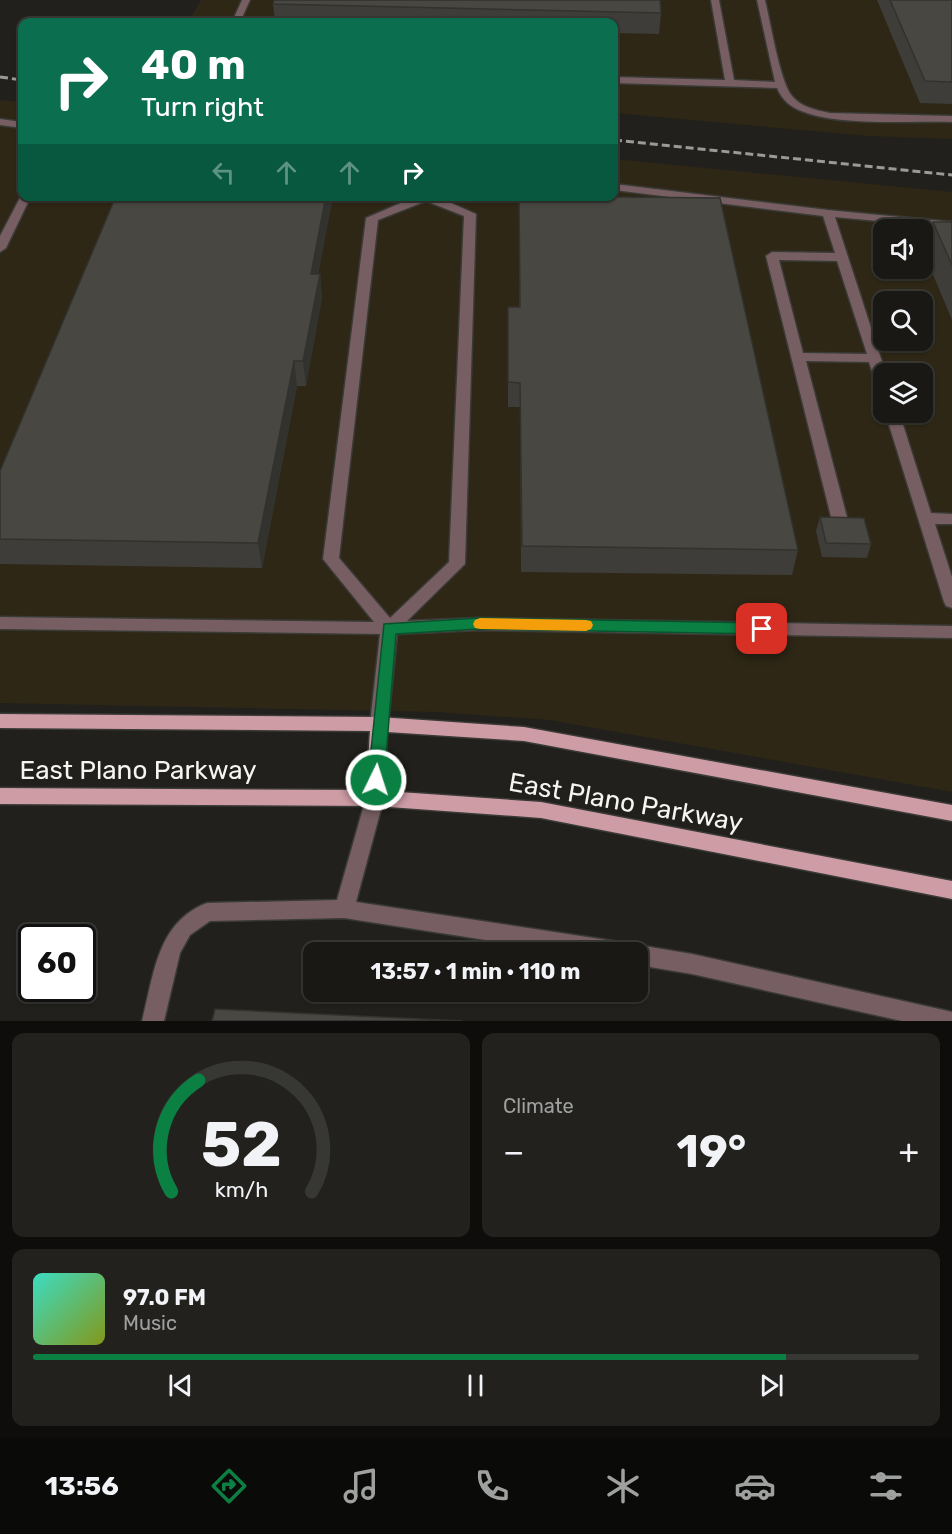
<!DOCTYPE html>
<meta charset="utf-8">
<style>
body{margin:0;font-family:Rubik,sans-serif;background:#22211e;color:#f1f3f6;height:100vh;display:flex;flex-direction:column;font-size:22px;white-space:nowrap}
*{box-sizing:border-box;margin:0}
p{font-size:20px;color:#9fa0a0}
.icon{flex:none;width:33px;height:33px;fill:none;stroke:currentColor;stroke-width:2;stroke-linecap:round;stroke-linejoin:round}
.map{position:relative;height:1021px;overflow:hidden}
.sheet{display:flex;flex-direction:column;gap:12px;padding:12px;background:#0e0d0c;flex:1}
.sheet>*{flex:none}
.banner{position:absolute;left:18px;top:18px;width:600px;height:183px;border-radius:12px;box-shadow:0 2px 4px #0004,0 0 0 2px #373734;background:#0b6e4f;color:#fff;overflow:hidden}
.buttons{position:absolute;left:873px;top:219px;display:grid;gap:12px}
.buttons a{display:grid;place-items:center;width:60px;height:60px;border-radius:12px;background:#191815;box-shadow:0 2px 4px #0004,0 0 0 2px #373734;font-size:30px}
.speed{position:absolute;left:18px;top:924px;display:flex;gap:12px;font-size:30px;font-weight:700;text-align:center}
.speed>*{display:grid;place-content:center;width:78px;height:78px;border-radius:50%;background:#191815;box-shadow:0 2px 4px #0004,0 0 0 2px #373734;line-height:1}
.speed .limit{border:3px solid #111;border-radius:9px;background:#fff;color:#111}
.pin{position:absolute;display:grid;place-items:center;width:51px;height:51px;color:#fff;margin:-26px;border-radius:12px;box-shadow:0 3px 9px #0006}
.me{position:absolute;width:66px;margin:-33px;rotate:4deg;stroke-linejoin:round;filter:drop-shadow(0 0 4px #0008)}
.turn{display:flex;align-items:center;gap:21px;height:126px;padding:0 24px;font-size:27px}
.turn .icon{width:78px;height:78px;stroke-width:2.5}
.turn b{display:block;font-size:42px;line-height:51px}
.lanes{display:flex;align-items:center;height:57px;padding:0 24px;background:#0003;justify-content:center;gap:30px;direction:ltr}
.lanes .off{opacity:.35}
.big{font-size:45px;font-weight:700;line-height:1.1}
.sheet .widget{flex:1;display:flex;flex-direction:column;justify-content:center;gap:9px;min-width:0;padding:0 21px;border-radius:12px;background:#22211e}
.sheet .dial{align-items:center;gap:0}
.dial svg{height:156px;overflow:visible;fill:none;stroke:#373734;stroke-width:7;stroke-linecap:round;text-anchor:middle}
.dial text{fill:#f1f3f6;stroke:none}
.song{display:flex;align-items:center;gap:18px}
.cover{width:72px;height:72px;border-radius:9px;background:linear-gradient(135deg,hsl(170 70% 55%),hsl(70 70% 35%))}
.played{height:6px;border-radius:3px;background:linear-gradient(90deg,#0b8043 85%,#373734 85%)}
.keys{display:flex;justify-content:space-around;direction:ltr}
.heat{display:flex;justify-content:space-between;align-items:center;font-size:33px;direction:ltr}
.sheet .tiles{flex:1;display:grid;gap:12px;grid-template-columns:1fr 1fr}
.widget:last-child{grid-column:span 2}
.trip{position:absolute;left:303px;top:942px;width:345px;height:60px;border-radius:12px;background:#191815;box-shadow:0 2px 4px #0004,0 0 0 2px #373734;font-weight:700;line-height:60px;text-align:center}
.dock{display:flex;height:96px;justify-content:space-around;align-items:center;background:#0a0a08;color:#9fa0a0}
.dock .icon{width:42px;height:42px}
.dock .current{color:#0b8043}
.dock b{font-size:27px;color:#f1f3f6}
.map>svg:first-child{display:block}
</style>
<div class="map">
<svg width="952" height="1021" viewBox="0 0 952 1021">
<rect width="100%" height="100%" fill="#21201c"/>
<path fill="#2e2716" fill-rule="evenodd" d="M201,0H952V139L868,136L614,113V22H188Z
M0,100L22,102V196H614V159L952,192V792L550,720L437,712L0,703ZM884,230H922V268H884ZM884,302H922V340H884ZM884,374H922V412H884Z"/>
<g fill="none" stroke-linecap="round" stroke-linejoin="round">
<g stroke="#3a3a36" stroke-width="3">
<path id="service" d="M242,0H250L240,22H232Z
M711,0H719L734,80L775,82L757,0H765C770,20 780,82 792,96C801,107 816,110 830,113L952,116V122C911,121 840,126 804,112C791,108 782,100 777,88L614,83V77L725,80Z
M0,119L22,122V128L0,125Z
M614,184L828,210L952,222V228L835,217L886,374H884V391L877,387L869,362L806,361L848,521L845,525H835L832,521L766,256L772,252L835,253L823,216L614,190ZM779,260L837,261L867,354L803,353Z
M22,194V196H31L6,248L0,252V236Z
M417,196H435L476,214L465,564L407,621L478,618L952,626V638L478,630L397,634L388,724L385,729L379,731L373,729L370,724L380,634L0,629V617L374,622L323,559L366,218ZM426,201L464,216L449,562L390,618L339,558L378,220Z
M885,412H899L931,513L952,514V524H935L952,577V608L946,606L944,602Z
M375,790L382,792L384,798L356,902L620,942L627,945L630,951L638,945L692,954L948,1011L952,1012V1021H902L692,974L638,965V952H563L344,918L210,921L190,935L180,953L164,1021H142C154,975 157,922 207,903L337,900L366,798L368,792Z"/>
</g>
<g stroke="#3a3a36" stroke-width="3">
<path id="primary" d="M0,714L379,717L524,727L952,805V821L524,741L387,732L385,791L541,802L952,881V899L541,818L375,806L0,804V788L366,790L370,731L0,728Z"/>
</g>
<use href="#service" fill="#765e62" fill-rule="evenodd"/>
<use href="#primary" fill="#cd9ca5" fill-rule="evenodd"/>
<path stroke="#9a9a97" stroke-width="3" stroke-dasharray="8 4" stroke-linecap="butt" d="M0,77L22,80
M614,140L952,175"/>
</g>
<path fill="#3e3d39" d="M877,0H952V104L920,103Z
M273,4L661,13L659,34L614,33V22H275Z
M333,196L318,274H320L322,298L306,386H297L262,568L0,564V471Z
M519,196L798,550L792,575L521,572L520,407H508V307H519Z
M933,222H952V320L924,253Z
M820,517L871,544L867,558L822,557L816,531Z"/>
<path fill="#32322e" d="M326,196H333L313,298L311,274Z
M320,274L322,298L306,386L303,361Z
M294,361L297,386L262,568L258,543Z"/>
<path fill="#484742" stroke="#32322e" stroke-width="1.5" d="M274,0H660L661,13L273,4Z
M890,0H952V82L925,81Z
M116,196H326L311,274H320L303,361H294L258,543L0,539V471Z
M519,196L720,198L798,550L522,546L520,383L508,382V307H520Z
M933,222H952V265Z
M820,517L864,518L871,544L826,543Z
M215,1009L462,1021H212Z"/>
<path fill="#0b8043" stroke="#07532c" stroke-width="1.5" d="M478,618L762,623L768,625L770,629L768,633L762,634L478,629L396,634L384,780L382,785L376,787L370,785L368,780L384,624Z"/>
<path fill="#f59e0b" d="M480,618L586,620L591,621L593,625L591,629L586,631L480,629L475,628L473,624L475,620Z"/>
<g text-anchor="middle" stroke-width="6" stroke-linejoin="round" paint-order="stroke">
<g font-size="26" fill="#f5f5f2" stroke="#21201c">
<text x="138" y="779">East Plano Parkway</text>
<text transform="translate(626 802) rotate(10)" y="9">East Plano Parkway</text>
</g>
</g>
</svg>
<div class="buttons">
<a><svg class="icon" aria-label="sound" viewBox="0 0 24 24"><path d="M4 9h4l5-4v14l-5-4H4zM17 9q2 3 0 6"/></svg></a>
<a><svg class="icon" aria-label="search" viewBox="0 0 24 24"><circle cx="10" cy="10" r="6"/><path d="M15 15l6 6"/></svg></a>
<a><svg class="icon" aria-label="layers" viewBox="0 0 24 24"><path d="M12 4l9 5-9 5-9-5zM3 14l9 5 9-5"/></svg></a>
</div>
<div class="speed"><div class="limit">60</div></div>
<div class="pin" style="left:762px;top:629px;background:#d93025"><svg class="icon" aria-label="arrive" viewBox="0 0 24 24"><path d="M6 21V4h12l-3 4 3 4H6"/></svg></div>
<svg class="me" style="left:376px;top:780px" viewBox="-20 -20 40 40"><circle r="17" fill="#0b8043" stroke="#fff" stroke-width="3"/><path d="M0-11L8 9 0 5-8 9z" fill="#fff"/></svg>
<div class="trip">13:57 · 1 min · 110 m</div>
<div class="banner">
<div class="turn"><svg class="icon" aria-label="right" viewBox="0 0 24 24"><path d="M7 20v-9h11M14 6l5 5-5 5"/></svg><div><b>40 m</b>Turn right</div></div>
<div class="lanes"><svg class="icon off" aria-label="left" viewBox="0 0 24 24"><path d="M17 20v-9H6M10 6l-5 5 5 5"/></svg><svg class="icon off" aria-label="ahead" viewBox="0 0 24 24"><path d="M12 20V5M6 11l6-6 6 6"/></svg><svg class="icon off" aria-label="ahead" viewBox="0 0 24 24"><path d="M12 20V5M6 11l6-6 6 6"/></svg><svg class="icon" aria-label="right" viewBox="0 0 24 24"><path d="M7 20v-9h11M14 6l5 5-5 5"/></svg></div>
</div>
</div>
<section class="sheet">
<div class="tiles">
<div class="widget dial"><svg viewBox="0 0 100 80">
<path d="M14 69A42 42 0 1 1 86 69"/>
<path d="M14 69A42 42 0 0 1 28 12" stroke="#0b8043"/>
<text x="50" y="56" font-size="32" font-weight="700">52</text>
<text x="50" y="72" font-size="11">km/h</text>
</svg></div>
<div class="widget"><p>Climate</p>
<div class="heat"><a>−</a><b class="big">19°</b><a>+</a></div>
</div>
<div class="widget">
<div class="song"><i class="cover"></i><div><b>97.0 FM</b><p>Music</p></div></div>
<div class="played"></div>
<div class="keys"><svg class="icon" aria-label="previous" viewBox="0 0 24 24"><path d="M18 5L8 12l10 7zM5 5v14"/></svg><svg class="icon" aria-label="pause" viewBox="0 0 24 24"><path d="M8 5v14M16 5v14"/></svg><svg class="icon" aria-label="next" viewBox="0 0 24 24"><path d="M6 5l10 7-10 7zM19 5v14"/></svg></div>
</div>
</div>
</section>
<nav class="dock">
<b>13:56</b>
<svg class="icon current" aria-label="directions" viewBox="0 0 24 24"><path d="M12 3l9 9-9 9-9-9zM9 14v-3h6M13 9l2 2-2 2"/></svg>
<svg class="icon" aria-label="music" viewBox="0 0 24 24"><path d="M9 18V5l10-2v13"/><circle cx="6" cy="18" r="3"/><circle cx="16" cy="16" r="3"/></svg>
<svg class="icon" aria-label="phone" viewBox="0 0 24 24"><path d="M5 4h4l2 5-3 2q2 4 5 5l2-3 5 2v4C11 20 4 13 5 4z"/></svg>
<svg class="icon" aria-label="climate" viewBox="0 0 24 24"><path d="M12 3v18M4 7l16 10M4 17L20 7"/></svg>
<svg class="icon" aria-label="car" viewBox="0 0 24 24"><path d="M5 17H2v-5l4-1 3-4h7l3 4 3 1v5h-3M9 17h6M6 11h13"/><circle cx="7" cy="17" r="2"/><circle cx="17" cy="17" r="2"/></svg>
<svg class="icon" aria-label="filters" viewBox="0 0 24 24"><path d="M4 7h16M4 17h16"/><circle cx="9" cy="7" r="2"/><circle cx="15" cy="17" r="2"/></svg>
</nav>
